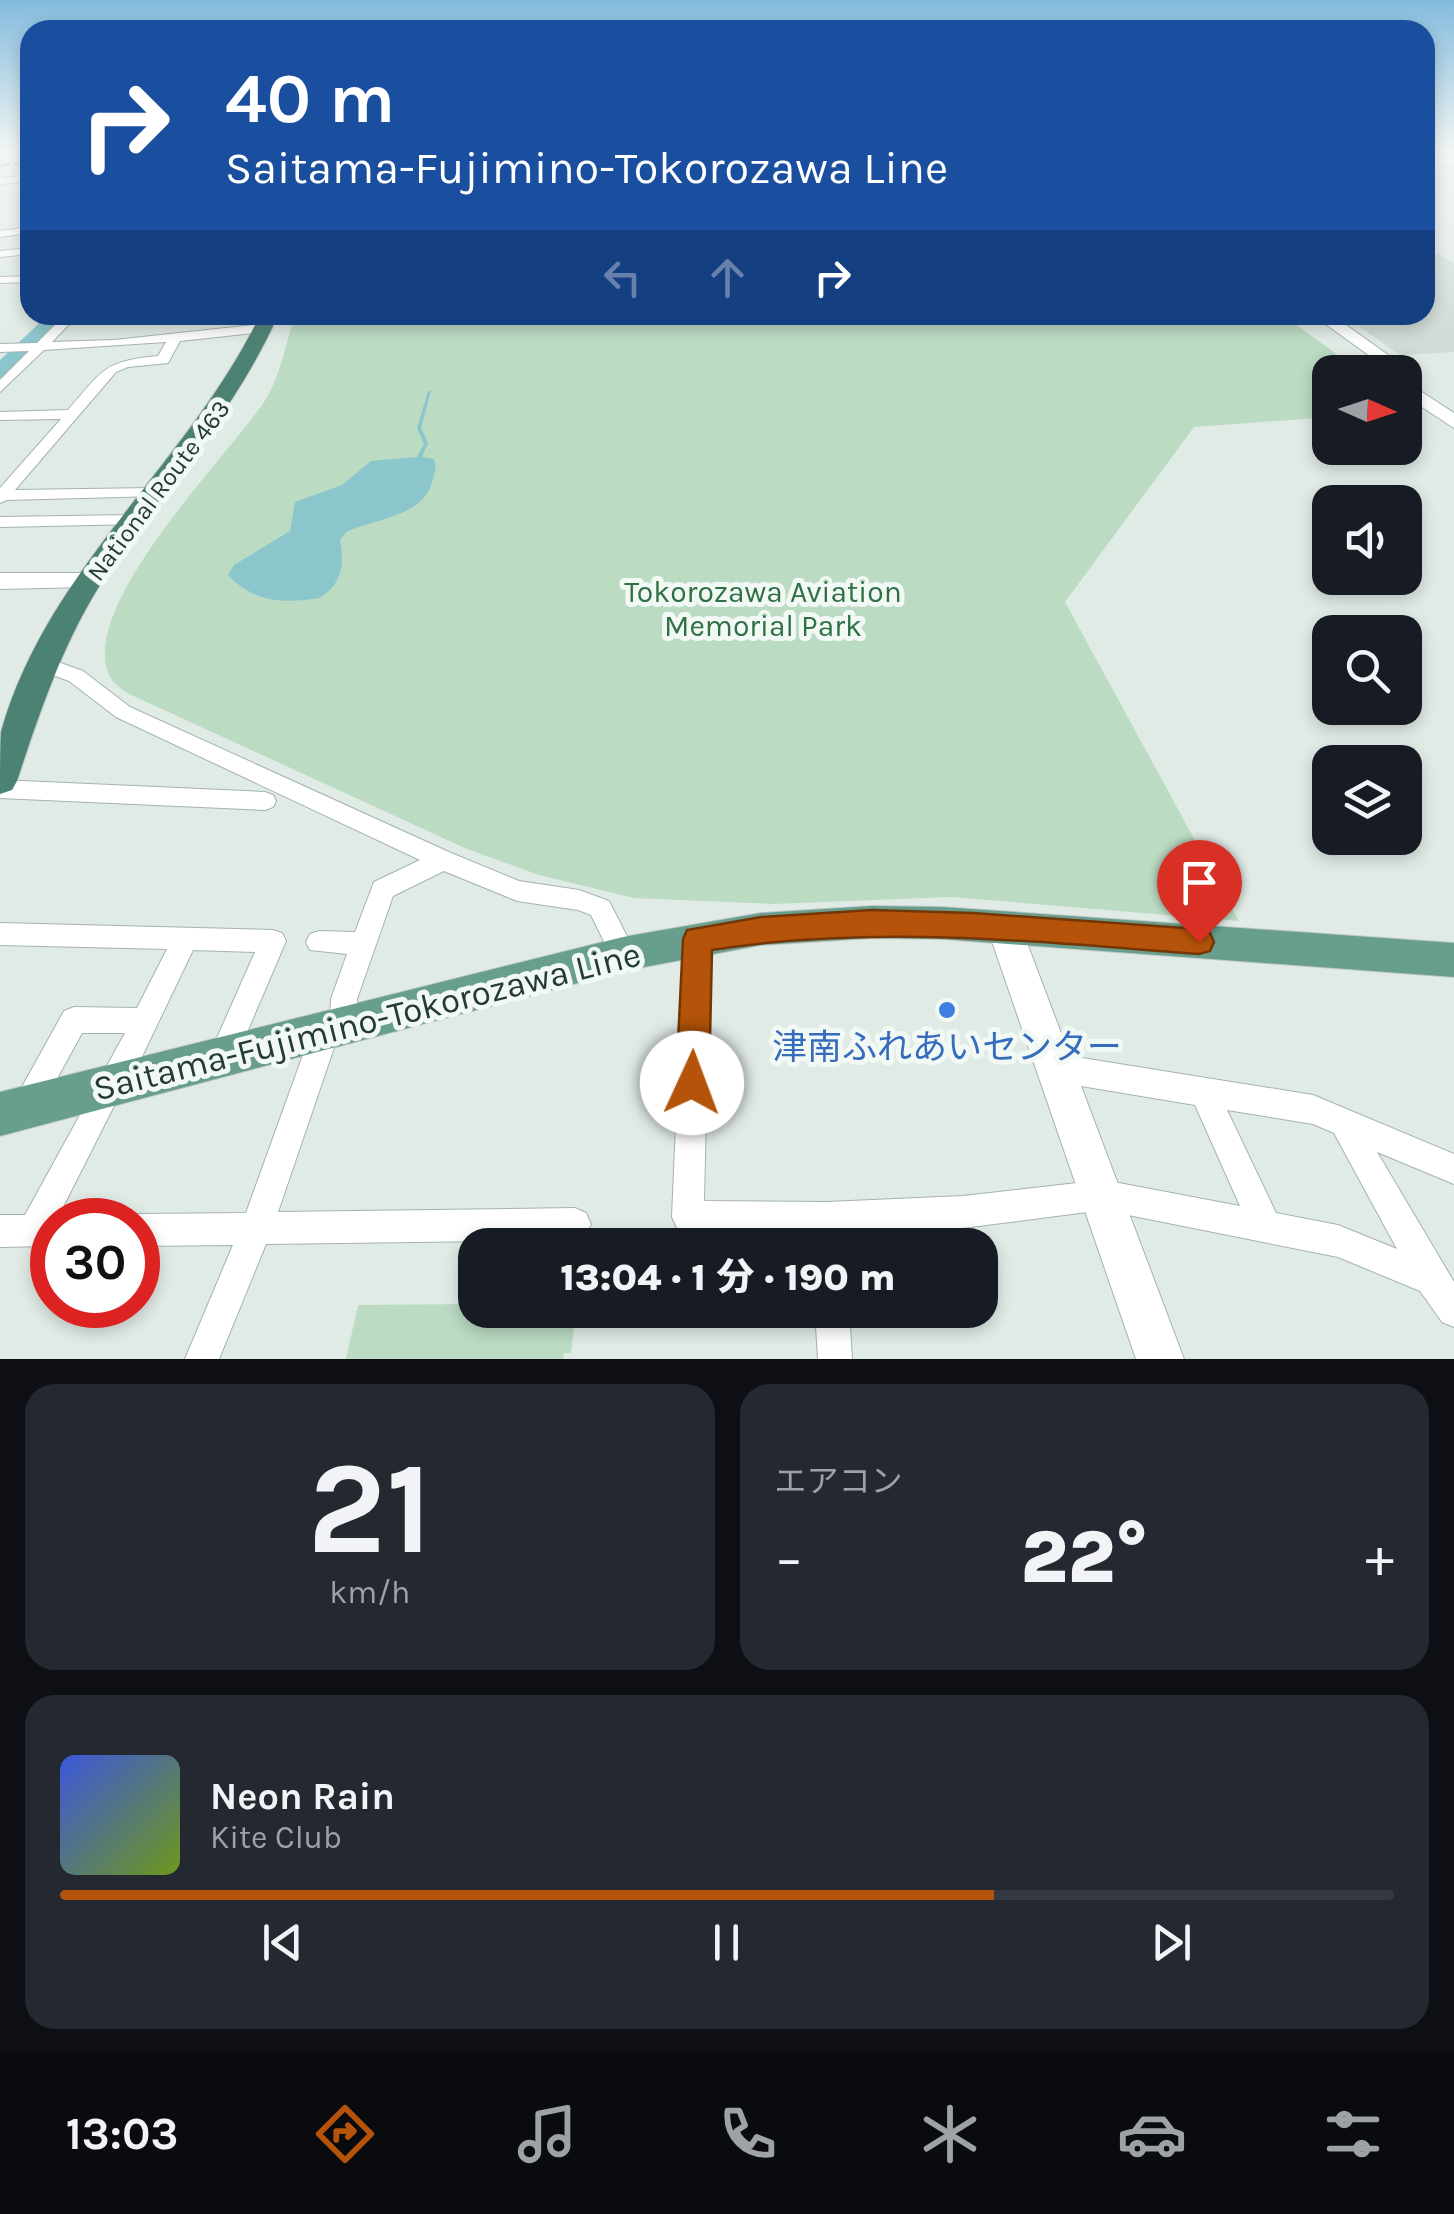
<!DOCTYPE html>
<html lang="ja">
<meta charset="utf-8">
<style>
body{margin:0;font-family:Karla,"Noto Sans JP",sans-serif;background:#242831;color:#f1f3f6;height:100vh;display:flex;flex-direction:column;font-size:38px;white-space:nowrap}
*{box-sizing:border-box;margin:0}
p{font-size:32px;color:#9ea1a6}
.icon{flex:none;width:55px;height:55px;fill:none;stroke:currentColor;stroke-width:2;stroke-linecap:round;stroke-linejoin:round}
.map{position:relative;height:1359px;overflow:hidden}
.sheet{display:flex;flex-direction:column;gap:25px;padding:25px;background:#0d0f14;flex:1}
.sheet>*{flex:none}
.banner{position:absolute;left:20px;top:20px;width:1415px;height:305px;border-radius:30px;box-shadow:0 5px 15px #0003;background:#1a4fa0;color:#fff;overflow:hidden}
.needle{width:65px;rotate:93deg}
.buttons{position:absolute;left:1312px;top:355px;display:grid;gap:20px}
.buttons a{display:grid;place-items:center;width:110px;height:110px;border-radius:20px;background:#171b24;box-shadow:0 5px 15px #0003;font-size:50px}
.speed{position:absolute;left:30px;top:1198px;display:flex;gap:20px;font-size:50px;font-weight:700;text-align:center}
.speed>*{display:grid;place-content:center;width:130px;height:130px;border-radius:50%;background:#171b24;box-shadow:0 5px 15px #0003;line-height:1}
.speed .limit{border:15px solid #d22;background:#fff;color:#111}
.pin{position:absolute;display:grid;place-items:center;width:85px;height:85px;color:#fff;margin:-102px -42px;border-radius:50% 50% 50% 0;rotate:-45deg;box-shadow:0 0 10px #0007}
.pin .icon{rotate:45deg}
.me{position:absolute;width:110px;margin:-55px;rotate:2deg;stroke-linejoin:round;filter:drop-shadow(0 0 8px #0008)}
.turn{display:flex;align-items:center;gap:35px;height:210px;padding:0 40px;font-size:45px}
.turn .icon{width:130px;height:130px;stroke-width:2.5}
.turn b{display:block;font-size:70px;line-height:85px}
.lanes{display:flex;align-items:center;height:95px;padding:0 40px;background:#0003;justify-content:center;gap:50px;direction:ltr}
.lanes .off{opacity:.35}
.big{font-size:75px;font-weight:800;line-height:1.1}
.sheet .card{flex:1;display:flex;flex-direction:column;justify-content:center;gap:15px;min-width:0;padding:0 35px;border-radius:30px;background:#242831}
.sheet .dial{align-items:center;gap:0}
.dial b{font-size:130px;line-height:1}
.song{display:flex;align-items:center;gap:30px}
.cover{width:120px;height:120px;border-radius:15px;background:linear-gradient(135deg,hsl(230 70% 55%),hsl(80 70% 35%))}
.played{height:10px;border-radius:5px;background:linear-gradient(90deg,#b45309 70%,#363941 70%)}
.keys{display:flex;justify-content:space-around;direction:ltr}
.heat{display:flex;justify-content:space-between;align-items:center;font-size:55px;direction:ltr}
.sheet .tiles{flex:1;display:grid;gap:25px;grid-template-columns:1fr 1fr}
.card:last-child{grid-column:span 2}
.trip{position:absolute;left:458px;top:1228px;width:540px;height:100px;border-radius:30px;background:#171b24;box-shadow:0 5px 15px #0003;font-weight:800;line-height:100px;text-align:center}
.tabs{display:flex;height:160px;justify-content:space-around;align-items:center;background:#090b0e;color:#9ea1a6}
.tabs .icon{width:70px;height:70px}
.tabs .current{color:#b45309}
.tabs b{font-size:45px;color:#f1f3f6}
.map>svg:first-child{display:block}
</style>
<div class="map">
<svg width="1454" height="1359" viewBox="0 0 1454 1359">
<rect width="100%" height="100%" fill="#e1ebe6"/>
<path fill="#d0dbd5" d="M1439,254L1454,263V352L1400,355L1343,315H1425V255Z"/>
<path fill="#bbdbc3" d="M295,315H1283L1361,372H1330V417L1194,427L1065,602L1239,921L951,897L773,904L634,898L539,875L467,849L127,693C122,689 113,683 110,677C75,609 227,457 264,402C280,379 286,342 295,315Z
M475,1304V1310H576L571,1353H564L563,1359H346L358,1305Z"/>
<path fill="#8cc6cd" d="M428,391H431L421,428L428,443L422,457L434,459C437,468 435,472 432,482C424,516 375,519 346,532L340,540C345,563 342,585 319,598C284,604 253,602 228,575L234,565L290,531L295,502L342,485L371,461L417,457L424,444L417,428Z"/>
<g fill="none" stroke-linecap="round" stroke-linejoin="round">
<path fill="#8cc6cd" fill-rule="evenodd" d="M48,315H70L8,377L0,379V360Z"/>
<g stroke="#a4b3ad" stroke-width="2">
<path id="minor" d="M30,175V181L0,184V178Z
M30,227V233L0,237V231Z
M30,248V254L0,257V251Z
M30,276V282L0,283V277Z
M65,315H78L52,342L114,340L263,324L269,328L263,332L180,341L168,363L128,367L116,372L15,490L152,488L158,490V496L7,500L0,503V488L61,419L0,420V412L68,410C103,370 103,361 158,356L166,342L44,350L0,392V380L29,351L0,352V344L37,343Z
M132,515L140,520L138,524L0,527V517Z
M44,657L83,671L130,707L451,853L519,881L579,890L609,901L636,954L632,962L623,965L614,962L591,915L578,910L517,901L444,871L393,896L357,999V1025L353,1034L343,1038L338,1036L278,1212L575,1208L586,1213L591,1224L586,1235L575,1240L266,1244L219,1359H185L233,1245L138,1246V1220L127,1219L138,1214L246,1213L312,1030L316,1021L330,1019L331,999L347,954L310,950L306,942L310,934L319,931L355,932L374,882L420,860L116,717L69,681L37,669L34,664L37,659Z
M0,780L265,792L273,795L276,801L273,807L265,810L0,798Z
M0,923L273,930L282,933L286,941L233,1065L223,1069L213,1065L209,1056L255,952L193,950L125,1092L120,1094L58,1217L64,1220H52V1246L0,1247V1215H25L125,1033H82L37,1115L27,1119L17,1115L12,1105L64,1011L74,1007L137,1008L167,949L0,945Z
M697,928L706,931L710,939L704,1201L827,1202L963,1196L1103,1180L1240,1206L1195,1105L1057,1082L1047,1078L1043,1068L1047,1058L1057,1054L1313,1095L1454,1154V1184L1377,1152L1454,1282V1327L1442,1322L1420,1291L1338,1257L1103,1210L963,1228L844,1233L845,1245H813L812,1234L688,1233L677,1228L672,1217L684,939L688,931ZM1227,1110L1313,1124L1334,1133L1397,1249L1338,1225L1276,1213Z
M815,1310H849L852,1359H818Z"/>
</g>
<g stroke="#a4b3ad" stroke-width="2">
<path id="tertiary" d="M1454,157V165L1425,167V159Z
M1313,315H1332L1412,372L1405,377V372H1392Z
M1405,381L1454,413V428L1405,396Z
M0,573H89L101,580L89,587L0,589Z
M1004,912L1016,916L1021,927L1184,1359H1136L987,927L992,916Z"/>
</g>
<g stroke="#c1c8c6" stroke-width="2">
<path id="primary" d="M872,906L942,907L1454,943V977L942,939L872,938L761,945L623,971L0,1136V1092L623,937L761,913Z"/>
</g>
<g stroke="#c1c8c6" stroke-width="2">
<path id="trunk" d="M260,315H278C235,413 163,488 105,577C64,640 40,711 17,781L12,790L0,794C0,774 0,750 1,732C46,570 189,463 260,315Z"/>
</g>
<use href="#minor" fill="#fff" fill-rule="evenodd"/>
<use href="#tertiary" fill="#fff" fill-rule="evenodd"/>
<use href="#primary" fill="#689e8e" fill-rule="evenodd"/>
<use href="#trunk" fill="#4c8274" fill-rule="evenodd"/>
<path stroke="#5d776f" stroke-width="2.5" stroke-dasharray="10 5" stroke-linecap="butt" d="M0,166L30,161"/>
</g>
<linearGradient id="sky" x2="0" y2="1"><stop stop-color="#83bbdd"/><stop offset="0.44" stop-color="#f2f6f4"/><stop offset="1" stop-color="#f2f6f4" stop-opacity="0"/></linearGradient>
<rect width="1454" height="342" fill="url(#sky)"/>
<path fill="#b45309" stroke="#753606" stroke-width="2.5" d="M872,910L973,913L1199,929L1210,933L1214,942L1210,951L1199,954C1036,942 874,924 712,950L709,1083L704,1094L692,1099L681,1094L676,1083L683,939L687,930L761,917Z"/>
<circle fill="#3f7fe0" stroke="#f2f8f4" stroke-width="4" cx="947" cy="1010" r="10"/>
<g text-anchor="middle" stroke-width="10" stroke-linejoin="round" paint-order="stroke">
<g font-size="25" fill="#233b33" stroke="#f2f8f4">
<text transform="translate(158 490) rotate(-53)" y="9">National Route 463</text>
</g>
<g font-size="30" fill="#2f7045" stroke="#f2f8f4">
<text x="763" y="602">Tokorozawa Aviation<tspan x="763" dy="34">Memorial Park</tspan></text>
</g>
<g font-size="35" fill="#233b33" stroke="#f2f8f4">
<text transform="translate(367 1021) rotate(-14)" y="12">Saitama-Fujimino-Tokorozawa Line</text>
</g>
<g font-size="35" fill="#366cbe" stroke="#f2f8f4">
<text x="947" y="1059">津南ふれあいセンター</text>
</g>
</g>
</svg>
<div class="buttons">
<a><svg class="needle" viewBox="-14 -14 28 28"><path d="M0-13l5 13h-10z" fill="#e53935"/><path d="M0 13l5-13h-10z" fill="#9ea1a6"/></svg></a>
<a><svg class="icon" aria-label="sound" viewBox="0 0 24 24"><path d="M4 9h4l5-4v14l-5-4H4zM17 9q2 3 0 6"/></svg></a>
<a><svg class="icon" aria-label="search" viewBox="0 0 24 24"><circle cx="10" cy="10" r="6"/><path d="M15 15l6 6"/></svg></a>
<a><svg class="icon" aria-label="layers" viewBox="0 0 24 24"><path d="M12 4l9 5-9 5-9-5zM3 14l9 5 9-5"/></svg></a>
</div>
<div class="speed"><div class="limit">30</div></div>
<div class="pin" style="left:1199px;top:942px;background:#d93025"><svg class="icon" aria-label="arrive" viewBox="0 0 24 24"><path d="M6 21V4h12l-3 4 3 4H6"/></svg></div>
<svg class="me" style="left:692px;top:1083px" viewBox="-20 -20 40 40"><circle r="19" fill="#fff"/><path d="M0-13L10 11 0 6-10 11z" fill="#b45309"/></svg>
<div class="trip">13:04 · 1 分 · 190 m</div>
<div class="banner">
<div class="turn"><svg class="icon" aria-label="right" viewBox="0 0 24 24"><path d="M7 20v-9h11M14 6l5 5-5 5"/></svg><div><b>40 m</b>Saitama-Fujimino-Tokorozawa Line</div></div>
<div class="lanes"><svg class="icon off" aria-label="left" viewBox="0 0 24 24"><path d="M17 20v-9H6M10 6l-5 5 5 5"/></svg><svg class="icon off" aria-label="ahead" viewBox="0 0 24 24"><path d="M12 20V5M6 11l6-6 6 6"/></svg><svg class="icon" aria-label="right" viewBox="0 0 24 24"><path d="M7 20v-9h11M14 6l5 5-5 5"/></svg></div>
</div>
</div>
<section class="sheet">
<div class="tiles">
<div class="card dial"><b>21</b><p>km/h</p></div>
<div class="card"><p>エアコン</p>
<div class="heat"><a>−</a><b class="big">22°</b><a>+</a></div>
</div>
<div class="card">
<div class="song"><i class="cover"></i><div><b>Neon Rain</b><p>Kite Club</p></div></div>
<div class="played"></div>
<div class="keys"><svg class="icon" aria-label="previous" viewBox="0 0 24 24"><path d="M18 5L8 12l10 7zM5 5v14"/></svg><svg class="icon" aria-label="pause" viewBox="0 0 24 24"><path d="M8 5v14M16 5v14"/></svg><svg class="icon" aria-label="next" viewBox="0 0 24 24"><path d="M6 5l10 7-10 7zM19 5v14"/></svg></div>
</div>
</div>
</section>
<nav class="tabs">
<b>13:03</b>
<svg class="icon current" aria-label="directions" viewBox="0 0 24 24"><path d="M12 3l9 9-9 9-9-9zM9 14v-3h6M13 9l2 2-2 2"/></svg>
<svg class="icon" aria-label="music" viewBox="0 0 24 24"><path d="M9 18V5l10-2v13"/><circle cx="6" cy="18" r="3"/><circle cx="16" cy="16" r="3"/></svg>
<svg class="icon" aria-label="phone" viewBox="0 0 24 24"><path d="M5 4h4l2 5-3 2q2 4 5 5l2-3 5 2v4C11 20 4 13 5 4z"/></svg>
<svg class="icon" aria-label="climate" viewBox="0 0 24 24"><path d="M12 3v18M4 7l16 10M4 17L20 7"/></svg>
<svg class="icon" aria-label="car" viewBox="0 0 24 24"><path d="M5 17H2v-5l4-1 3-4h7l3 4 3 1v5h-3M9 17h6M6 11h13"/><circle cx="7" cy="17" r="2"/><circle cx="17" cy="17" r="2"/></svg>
<svg class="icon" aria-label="filters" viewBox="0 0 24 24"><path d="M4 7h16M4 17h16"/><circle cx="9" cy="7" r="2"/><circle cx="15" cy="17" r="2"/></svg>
</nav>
